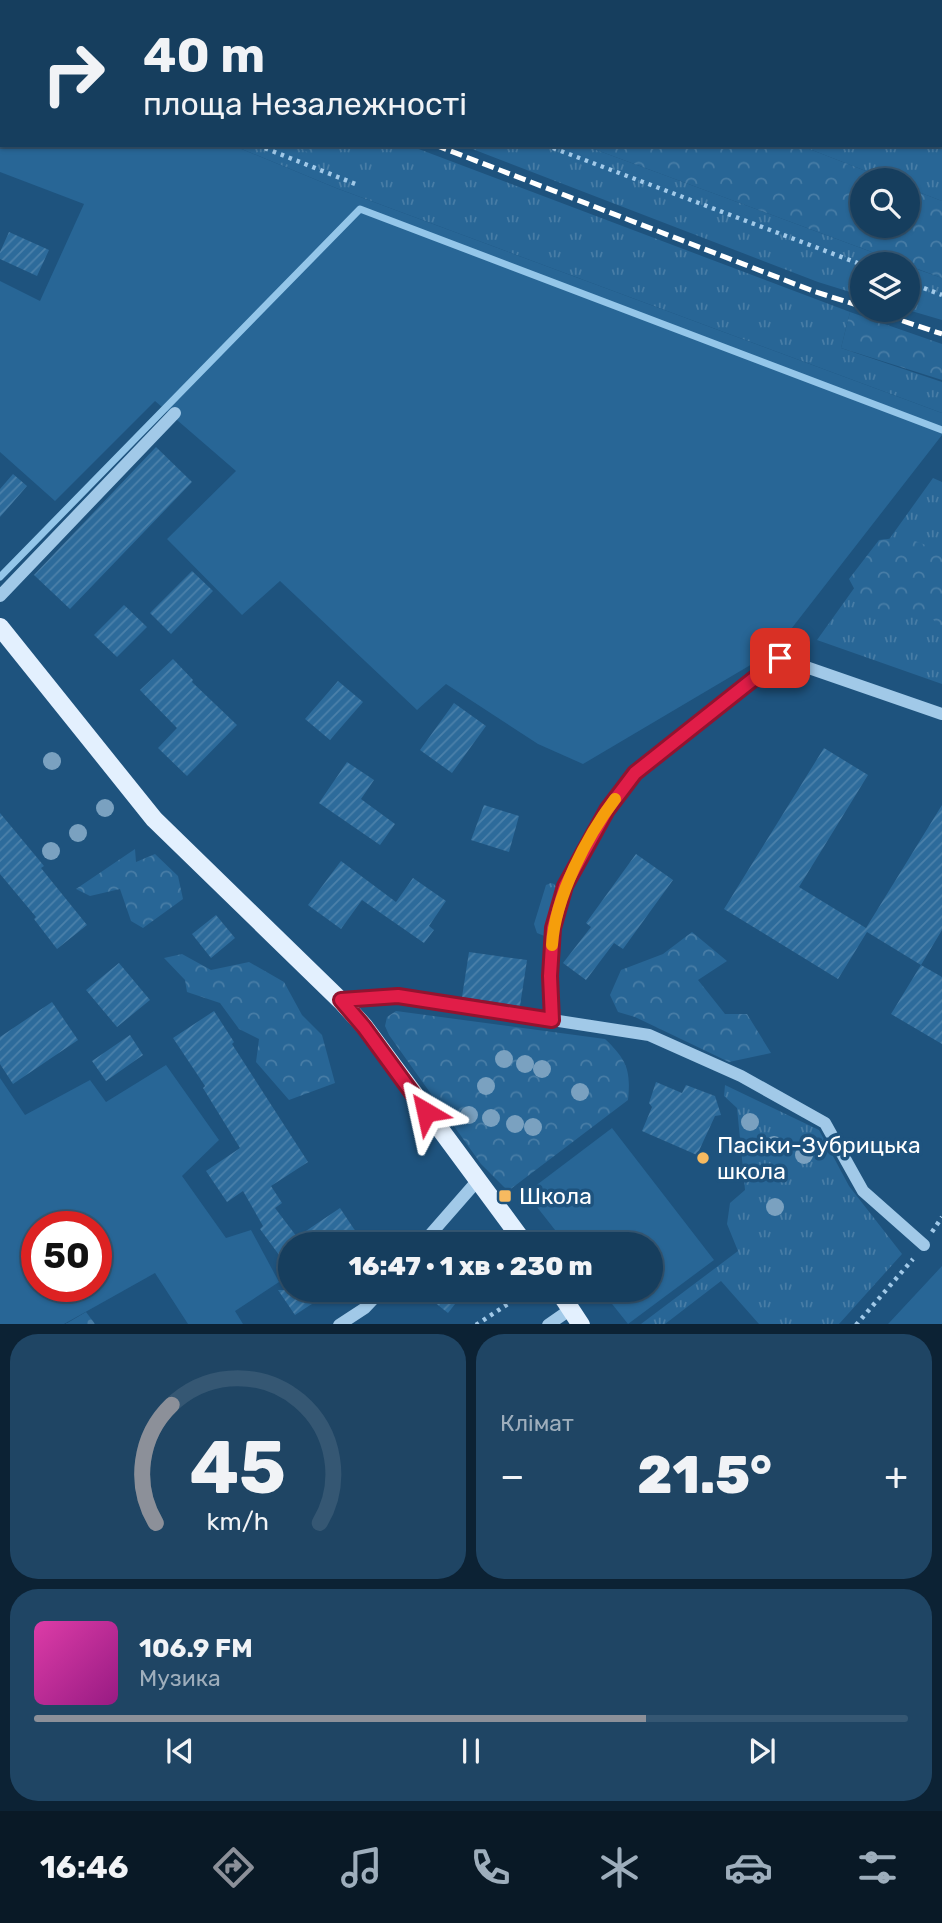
<!DOCTYPE html>
<html lang="uk">
<meta charset="utf-8">
<style>
body{margin:0;font-family:Rubik,sans-serif;background:#1f4564;color:#f1f3f6;height:100vh;display:flex;flex-direction:column;font-size:26px;white-space:nowrap}
*{box-sizing:border-box;margin:0}
p{font-size:23px;color:#9eaebc}
.icon{flex:none;width:38px;height:38px;fill:none;stroke:currentColor;stroke-width:2;stroke-linecap:round;stroke-linejoin:round}
.map{position:relative;height:1324px;overflow:hidden}
.drawer{display:flex;flex-direction:column;gap:10px;padding:10px;background:#0c2234;flex:1}
.drawer>*{flex:none}
.banner{position:absolute;left:0px;top:0px;width:943px;height:147px;box-shadow:0 2px 5px #0004,0 0 0 2px #355773;background:#163e5e;color:#f1f3f6;overflow:hidden}
.buttons{position:absolute;left:850px;top:168px;display:grid;gap:14px}
.buttons a{display:grid;place-items:center;width:70px;height:70px;border-radius:50%;background:#163e5e;box-shadow:0 2px 5px #0004,0 0 0 2px #355773;font-size:35px}
.speed{position:absolute;left:21px;top:1211px;display:flex;gap:14px;font-size:35px;font-weight:700;text-align:center}
.speed>*{display:grid;place-content:center;width:91px;height:91px;border-radius:50%;background:#163e5e;box-shadow:0 2px 5px #0004,0 0 0 2px #355773;line-height:1}
.speed .limit{border:10px solid #d22;background:#fff;color:#111}
.pin{position:absolute;display:grid;place-items:center;width:60px;height:60px;color:#fff;margin:-30px;border-radius:14px;box-shadow:0 4px 10px #0006}
.me{position:absolute;width:77px;margin:-38px;rotate:324deg;stroke-linejoin:round;filter:drop-shadow(0 0 5px #0008)}
.turn{display:flex;align-items:center;gap:24px;height:147px;padding:0 28px;font-size:32px}
.turn .icon{width:91px;height:91px;stroke-width:2.5}
.turn b{display:block;font-size:49px;line-height:60px}
.big{font-size:52px;font-weight:800;line-height:1.1}
.drawer .tile{flex:1;display:flex;flex-direction:column;justify-content:center;gap:10px;min-width:0;padding:0 24px;border-radius:28px;background:#1f4564}
.drawer .dial{align-items:center;gap:0}
.dial svg{height:182px;overflow:visible;fill:none;stroke:#355773;stroke-width:7;stroke-linecap:round;text-anchor:middle}
.dial text{fill:#f1f3f6;stroke:none}
.song{display:flex;align-items:center;gap:21px}
.cover{width:84px;height:84px;border-radius:10px;background:linear-gradient(135deg,hsl(320 70% 55%),hsl(310 70% 35%))}
.played{height:7px;border-radius:4px;background:linear-gradient(90deg,#8c9099 70%,#355773 70%)}
.keys{display:flex;justify-content:space-around;direction:ltr}
.heat{display:flex;justify-content:space-between;align-items:center;font-size:38px;direction:ltr}
.drawer .tiles{flex:1;display:grid;gap:10px;grid-template-columns:1fr 1fr}
.tile:last-child{grid-column:span 2}
.trip{position:absolute;left:278px;top:1232px;width:385px;height:70px;border-radius:35px;background:#163e5e;box-shadow:0 2px 5px #0004,0 0 0 2px #355773;font-weight:800;line-height:70px;text-align:center}
.tab-bar{display:flex;height:112px;justify-content:space-around;align-items:center;background:#091926;color:#9eaebc}
.tab-bar .icon{width:49px;height:49px}
.tab-bar .active{color:#8c9099}
.tab-bar b{font-size:32px;color:#f1f3f6}
.map>svg:first-child{display:block}
</style>
<div class="map">
<svg width="942" height="1325" viewBox="0 0 942 1325">
<defs>
<pattern id="grass-tufts" width="24" height="20" patternUnits="userSpaceOnUse" patternTransform="scale(1.75)"><rect width="24" height="20" fill="#286696"/><path d="M3 7l-1-3M5 7V3M7 7l1-3M15 17l-1-3M17 17v-4M19 17l1-3" fill="none" stroke="#487da6"/></pattern>
<pattern id="forest-crowns" width="20" height="18" patternUnits="userSpaceOnUse" patternTransform="scale(1.75)"><rect width="20" height="18" fill="#286696"/><path d="M2 6a3 3 0 1 1 6 0M12 15a3 3 0 1 1 6 0" fill="none" stroke="#487da6"/></pattern>
<pattern id="cemetery-stones" width="16" height="16" patternUnits="userSpaceOnUse" patternTransform="scale(1.75)"><rect width="16" height="16" fill="#286696"/><path d="M2 7V4a2 2 0 0 1 4 0v3zM10 15v-3a2 2 0 0 1 4 0v3z" fill="#487da6"/></pattern>
<pattern id="building-hatch" width="6" height="6" patternUnits="userSpaceOnUse" patternTransform="scale(1.75)"><rect width="6" height="6" fill="#2d6b9b"/><path d="M-1 1l2-2M0 6l6-6M5 7l2-2" fill="none" stroke="#4c81aa"/></pattern>
</defs>
<rect width="100%" height="100%" fill="#1e537e"/>
<path fill="url(#grass-tufts)" d="M126,0H408L412,2H130Z
M444,0H710L444,2Z
M942,99V201L908,188V180H889L799,145H942Z
M232,145H408L850,312L841,348L942,382V413L336,188Z
M462,145H583L904,264H863V296L818,282Z
M908,266L942,278V320L908,310Z
M933,478L942,482V684L817,640Z
M551,883L554,884L562,895L552,939L537,933L534,924L546,885Z
M725,1085L819,1130L849,1186L902,1254L839,1324H759L721,1281L665,1324H641L738,1251L727,1224L730,1203L745,1190L737,1108L724,1096Z"/>
<path fill="url(#forest-crowns)" d="M289,145H336L329,160Z
M583,145H799L889,180H863V226H908V188L942,201V278Z
M850,312L942,344V380L841,348Z
M904,537L942,551V635L932,617L864,607L849,579L879,540Z
M135,849L136,862L155,854L178,876L183,899L143,928L131,921L120,889L90,896L76,889Z
M692,932L727,961L698,980L725,1014H747L771,1053L729,1062L635,1017L618,1012L610,995L621,970L663,954Z
M182,954L211,970L249,962L284,982L302,1015L322,1035L335,1083L289,1100L256,1062L259,1039L239,1029L220,1003L187,992L185,980L164,958Z
M396,1011L605,1039C627,1060 631,1070 628,1100L508,1191L481,1164L389,1035L385,1026L387,1017Z"/>
<path fill="url(#cemetery-stones)" d="M86,1312L95,1324L64,1325Z"/>
<path fill="#286696" fill-rule="evenodd" d="M0,49L2,145H232L336,188L942,413V435L774,651L583,764L538,744L446,684L417,710L280,581L242,615L167,539L236,471L155,401L55,501L0,452V281L40,301L84,204L0,172Z
M166,1065L219,1140L182,1176L226,1238L251,1230L279,1282L235,1311L243,1324H188L155,1273L64,1324H0V1078L25,1115L90,1080L106,1102ZM37,1227H96V1286H37Z
M612,1128L714,1260L628,1324L601,1290H651V1244H566L526,1193Z
M942,1266V1324H888L889,1323Z"/>
<g fill="none" stroke-linecap="round" stroke-linejoin="round">
<path stroke="#94c6e9" stroke-width="7" d="M0,577L360,209L942,430"/>
</g>
<path fill="url(#building-hatch)" d="M9,232L49,250L37,276L0,259V252Z
M156,447L192,482L70,609L34,575Z
M13,474L27,486L0,517V489Z
M192,571L213,591L171,634L150,613Z
M124,605L147,627L117,657L94,635Z
M173,659L193,680L192,682L237,725L187,776L158,748L177,728L140,690Z
M338,681L363,702L330,740L305,719Z
M454,703L486,726L452,773L420,750Z
M824,748L868,775L799,887L866,928L942,805V930L921,965L867,932L838,979L724,909Z
M347,762L374,780L361,799L395,824L380,845L319,803Z
M484,805L519,816L509,852L471,840Z
M0,813L44,866L41,868L87,925L57,949L34,919L36,917L0,874Z
M636,854L673,880L623,949L614,943L586,980L563,963L591,927L586,923Z
M341,861L396,902L413,878L446,901L429,926L434,930L424,943L362,900L341,929L308,905Z
M216,915L235,938L211,958L192,934Z
M469,952L527,960L520,1006L462,997Z
M119,963L150,1000L117,1027L86,990Z
M921,965L942,977V1044L891,1014Z
M52,1002L78,1040L13,1084L0,1064V1037Z
M214,1011L234,1042L232,1044L308,1162L271,1186L282,1203L275,1208L297,1237L340,1208L358,1235L343,1244H290V1270L260,1229L263,1226L243,1191L227,1202L206,1171L240,1148L203,1088L205,1086L173,1038Z
M130,1035L143,1055L106,1081L92,1061Z
M656,1082L682,1093L686,1085L715,1096L721,1115L715,1116L697,1155L642,1131L652,1107L649,1103Z
M278,1290H333L295,1315Z
M419,1290H466L448,1313Z"/>
<g fill="none" stroke-linecap="round" stroke-linejoin="round">
<path stroke="#a1c9e8" stroke-width="4.5" stroke-dasharray="3.5 5" stroke-linecap="butt" d="M306,0L309,2
M844,0L846,2
M0,45L2,46
M257,145L358,185
M545,145L863,265
M908,282L942,295
M932,1232L942,1217
M476,1325L529,1290
M856,1325L913,1259"/>
<path stroke="#a1c9e8" stroke-width="12" d="M0,596L175,413
M341,1001L398,996L649,1035L741,1076L825,1123L863,1191L924,1245
M552,1020L550,976L553,928L565,886L607,810L635,773L780,658L942,714
M422,1244L478,1180
M339,1325L365,1308L382,1290
M548,1325L571,1309"/>
<path stroke="#e3f0fe" stroke-width="18" d="M0,627L154,819L341,1001L364,1026L525,1244
M558,1290L581,1325"/>
<path stroke="#fff" stroke-width="5" stroke-dasharray="12 5" stroke-linecap="butt" d="M103,0L107,2
M435,145L813,291L863,307
M870,310L942,334"/>
</g>
<g fill="#7aa1c0">
<circle cx="52" cy="761" r="9"/>
<circle cx="105" cy="808" r="9"/>
<circle cx="78" cy="833" r="9"/>
<circle cx="51" cy="851" r="9"/>
<circle cx="504" cy="1059" r="9"/>
<circle cx="525" cy="1064" r="9"/>
<circle cx="542" cy="1069" r="9"/>
<circle cx="486" cy="1086" r="9"/>
<circle cx="580" cy="1092" r="9"/>
<circle cx="469" cy="1115" r="9"/>
<circle cx="491" cy="1118" r="9"/>
<circle cx="750" cy="1122" r="9"/>
<circle cx="515" cy="1124" r="9"/>
<circle cx="533" cy="1127" r="9"/>
<circle cx="774" cy="1145" r="9"/>
<circle cx="804" cy="1155" r="9"/>
<circle cx="775" cy="1207" r="9"/>
</g>
<g fill="none" stroke-linecap="round" stroke-linejoin="round">
<g stroke="#92132f" stroke-width="18">
<path id="route" d="M426,1112L364,1027L341,1000L398,996L552,1020L550,976L553,928L565,886L607,810L635,773L780,658"/>
</g>
<use href="#route" stroke="#e11d48" stroke-width="12"/>
<path stroke="#f59e0b" stroke-width="12" d="M552,945C555,897 587,836 615,799"/>
</g>
<g fill="#f7ba60" stroke="#1e537e" stroke-width="2.5">
<circle cx="703" cy="1158" r="7"/>
<rect x="498" y="1189" width="14" height="14" rx="3.5"/>
</g>
<g text-anchor="middle" stroke-width="7" stroke-linejoin="round" paint-order="stroke">
<g font-size="23" fill="#fff" stroke="#1e537e" text-anchor="start">
<text x="717" y="1153">Пасіки-Зубрицька<tspan x="717" dy="26">школа</tspan></text>
<text x="519" y="1204">Школа</text>
</g>
</g>
</svg>
<div class="buttons">
<a><svg class="icon" aria-label="search" viewBox="0 0 24 24"><circle cx="10" cy="10" r="6"/><path d="M15 15l6 6"/></svg></a>
<a><svg class="icon" aria-label="layers" viewBox="0 0 24 24"><path d="M12 4l9 5-9 5-9-5zM3 14l9 5 9-5"/></svg></a>
</div>
<div class="speed"><div class="limit">50</div></div>
<div class="pin" style="left:780px;top:658px;background:#d93025"><svg class="icon" aria-label="arrive" viewBox="0 0 24 24"><path d="M6 21V4h12l-3 4 3 4H6"/></svg></div>
<svg class="me" style="left:426px;top:1112px" viewBox="-20 -20 40 40"><path d="M0-17L14 15 0 8-14 15z" fill="#e11d48" stroke="#fff" stroke-width="4"/></svg>
<div class="trip">16:47 · 1 хв · 230 m</div>
<div class="banner">
<div class="turn"><svg class="icon" aria-label="right" viewBox="0 0 24 24"><path d="M7 20v-9h11M14 6l5 5-5 5"/></svg><div><b>40 m</b>площа Незалежності</div></div>
</div>
</div>
<section class="drawer">
<div class="tiles">
<div class="tile dial"><svg viewBox="0 0 100 80">
<path d="M14 69A42 42 0 1 1 86 69"/>
<path d="M14 69A42 42 0 0 1 21 17" stroke="#8c9099"/>
<text x="50" y="56" font-size="32" font-weight="700">45</text>
<text x="50" y="72" font-size="11">km/h</text>
</svg></div>
<div class="tile"><p>Клімат</p>
<div class="heat"><a>−</a><b class="big">21.5°</b><a>+</a></div>
</div>
<div class="tile">
<div class="song"><i class="cover"></i><div><b>106.9 FM</b><p>Музика</p></div></div>
<div class="played"></div>
<div class="keys"><svg class="icon" aria-label="previous" viewBox="0 0 24 24"><path d="M18 5L8 12l10 7zM5 5v14"/></svg><svg class="icon" aria-label="pause" viewBox="0 0 24 24"><path d="M8 5v14M16 5v14"/></svg><svg class="icon" aria-label="next" viewBox="0 0 24 24"><path d="M6 5l10 7-10 7zM19 5v14"/></svg></div>
</div>
</div>
</section>
<nav class="tab-bar">
<b>16:46</b>
<svg class="icon active" aria-label="directions" viewBox="0 0 24 24"><path d="M12 3l9 9-9 9-9-9zM9 14v-3h6M13 9l2 2-2 2"/></svg>
<svg class="icon" aria-label="music" viewBox="0 0 24 24"><path d="M9 18V5l10-2v13"/><circle cx="6" cy="18" r="3"/><circle cx="16" cy="16" r="3"/></svg>
<svg class="icon" aria-label="phone" viewBox="0 0 24 24"><path d="M5 4h4l2 5-3 2q2 4 5 5l2-3 5 2v4C11 20 4 13 5 4z"/></svg>
<svg class="icon" aria-label="climate" viewBox="0 0 24 24"><path d="M12 3v18M4 7l16 10M4 17L20 7"/></svg>
<svg class="icon" aria-label="car" viewBox="0 0 24 24"><path d="M5 17H2v-5l4-1 3-4h7l3 4 3 1v5h-3M9 17h6M6 11h13"/><circle cx="7" cy="17" r="2"/><circle cx="17" cy="17" r="2"/></svg>
<svg class="icon" aria-label="filters" viewBox="0 0 24 24"><path d="M4 7h16M4 17h16"/><circle cx="9" cy="7" r="2"/><circle cx="15" cy="17" r="2"/></svg>
</nav>
